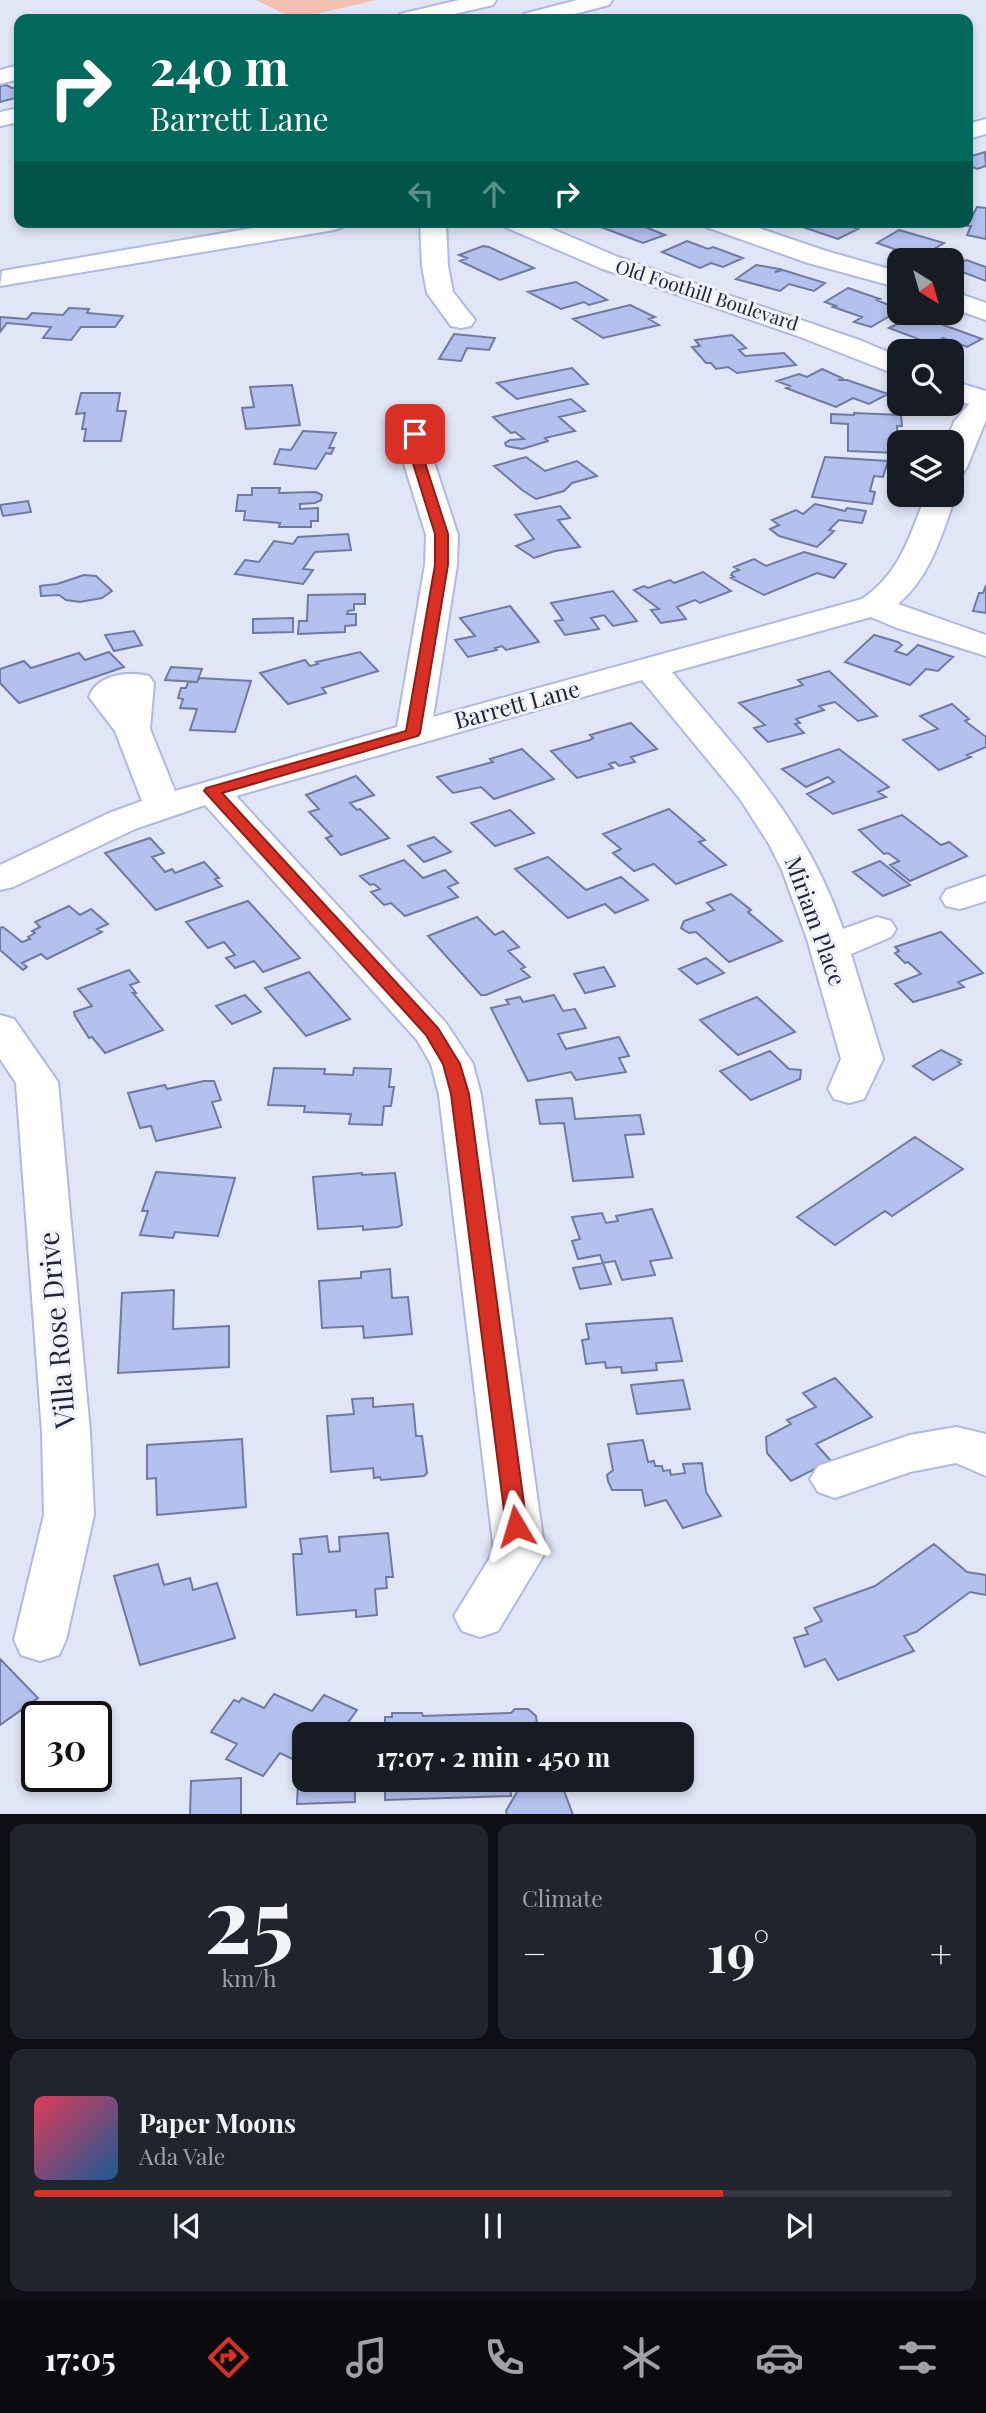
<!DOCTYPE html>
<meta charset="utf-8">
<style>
body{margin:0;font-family:"Playfair Display",serif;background:#20242c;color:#f1f3f6;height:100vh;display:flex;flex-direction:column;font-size:26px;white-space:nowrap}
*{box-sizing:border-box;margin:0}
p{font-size:23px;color:#9ea1a6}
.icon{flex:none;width:38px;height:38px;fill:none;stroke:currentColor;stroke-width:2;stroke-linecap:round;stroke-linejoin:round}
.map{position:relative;height:1814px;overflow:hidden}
.sheet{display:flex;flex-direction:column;gap:10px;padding:10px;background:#0d0f14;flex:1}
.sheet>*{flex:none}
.hud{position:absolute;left:14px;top:14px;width:959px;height:214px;border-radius:14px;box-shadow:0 4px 10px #0003;background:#00695c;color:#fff;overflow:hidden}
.needle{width:46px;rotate:143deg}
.buttons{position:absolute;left:887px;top:248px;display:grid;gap:14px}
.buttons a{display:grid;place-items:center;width:77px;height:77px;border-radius:14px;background:#171b24;box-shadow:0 4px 10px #0003;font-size:35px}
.speed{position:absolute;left:21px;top:1701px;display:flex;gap:14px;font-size:35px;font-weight:700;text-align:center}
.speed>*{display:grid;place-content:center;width:91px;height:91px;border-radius:50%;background:#171b24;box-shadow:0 4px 10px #0003;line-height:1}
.speed .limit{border:4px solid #111;border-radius:10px;background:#fff;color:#111}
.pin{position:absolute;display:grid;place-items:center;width:60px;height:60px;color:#fff;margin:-30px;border-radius:14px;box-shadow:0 4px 10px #0006}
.me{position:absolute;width:77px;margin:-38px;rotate:353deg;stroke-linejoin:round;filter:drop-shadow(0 0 5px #0008)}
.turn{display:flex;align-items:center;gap:24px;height:147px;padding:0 21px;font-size:32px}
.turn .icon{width:91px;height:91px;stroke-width:2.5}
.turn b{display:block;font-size:49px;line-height:60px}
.lanes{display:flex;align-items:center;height:66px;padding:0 21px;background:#0003;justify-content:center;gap:35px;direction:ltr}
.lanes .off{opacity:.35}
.big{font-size:52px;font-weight:700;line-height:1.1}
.sheet .card{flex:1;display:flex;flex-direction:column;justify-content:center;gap:10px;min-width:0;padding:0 24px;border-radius:14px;background:#20242c}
.sheet .dial{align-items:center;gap:0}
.dial b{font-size:91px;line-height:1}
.song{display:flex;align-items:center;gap:21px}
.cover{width:84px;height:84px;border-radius:10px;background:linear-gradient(135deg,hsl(350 70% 55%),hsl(210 70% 35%))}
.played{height:7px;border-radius:4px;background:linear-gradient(90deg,#d93025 75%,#363941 75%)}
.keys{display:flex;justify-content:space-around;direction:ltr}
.heat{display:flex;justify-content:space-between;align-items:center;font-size:38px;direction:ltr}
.sheet .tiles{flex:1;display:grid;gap:10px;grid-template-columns:1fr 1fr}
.card:last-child{grid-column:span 2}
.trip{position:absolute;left:292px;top:1722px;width:402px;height:70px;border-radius:14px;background:#171b24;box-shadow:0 4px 10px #0003;font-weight:700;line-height:70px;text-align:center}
.menu{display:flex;height:112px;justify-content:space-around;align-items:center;background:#090b0e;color:#9ea1a6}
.menu .icon{width:49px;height:49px}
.menu .selected{color:#d93025}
.menu b{font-size:32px;color:#f1f3f6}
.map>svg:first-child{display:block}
</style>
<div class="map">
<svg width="986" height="1815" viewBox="0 0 986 1815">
<rect width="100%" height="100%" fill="#e1e6f7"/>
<path fill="#f2bfb3" d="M256,0H376L295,19Z"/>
<path fill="#b4c0ee" stroke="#707aa0" stroke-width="2" d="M6,85L12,88L19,87V97L0,102V86Z
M985,152L986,166L977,169L968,165V157Z
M977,207L986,208V239L967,235L971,226H967Z
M608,222H633L665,235L643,243L598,226Z
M788,222H841L858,229L838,239Z
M899,230L944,243L934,249L948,253L936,261H928L877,243Z
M687,241L708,249L713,247L743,258L723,267L711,263L700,268L662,252Z
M483,246L489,247L534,268L500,280L460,261L467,258L459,255Z
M966,260L986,267V281L952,268Z
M756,265L780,269L775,272L783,270L825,283L814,291L789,284L780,291L736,279Z
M576,282L607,300L589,305L584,302L561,309L528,292Z
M848,288L880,299L877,300L900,310L871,327L854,322L862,317L833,307L836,306L825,302Z
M630,305L655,317L649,319L659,325L603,338L573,319Z
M69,308L89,309L87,313L123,316L115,327H81L71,340L43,338L51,327L7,323L0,332V317L27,319L32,313L63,315Z
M916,315L982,339L967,347L943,338L931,344L889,328Z
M454,334L495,338L489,350L467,348L461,361L439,359Z
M732,335L746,348L739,350L745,356L784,353L796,365L737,373L728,367L716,369L711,363H706L692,347L700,346L695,340Z
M572,368L588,384L517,399L497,383Z
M822,369L842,378L838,380H847L888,394L869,404L853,398L836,407L786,388L790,386L777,381L799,374L807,377Z
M292,385L300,425L246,429L242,408L254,407L250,387Z
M81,393H120L117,411H126L121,441H84L86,429H82L85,413L76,414Z
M571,399L585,411L559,417L575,431L545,438L548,441L522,449L506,446L505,443L510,440L524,439L515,432L511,433L493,417Z
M854,413L901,415L902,426H897L898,453L848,451V424L831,423V414L854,415Z
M303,431L336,433L329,448H334L331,454L326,453L316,469L274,464L280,449L291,450Z
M526,457L545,471L577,461L597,476L572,483L564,491L536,499L522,490L494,466Z
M825,457L888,461L883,477L874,476L870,491L875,492L872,504L812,497Z
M252,488H280L279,493L316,492L322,495L321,500L315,503L300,504V509L318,508V521H311V527H279L280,523L244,520L245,511H236L238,495H252Z
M28,501L31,512L3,516L0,505Z
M815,504L845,511L847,508L866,511L862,523L839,520L829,530L834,531L817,547L779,536L770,529L779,525L772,520L796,510L803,514Z
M560,506L570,518L558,520L580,547L555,551L534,558L516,546L534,539L515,515Z
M348,534L351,550L315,552L303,569L313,570L303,584L235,574L245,560L259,562L274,541L293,544L298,537Z
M804,552L846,564L834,578L817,573L764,595L731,578L734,577L731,575L733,572L739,570L734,567L754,559L766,566Z
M703,572L731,591L700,603L695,600L677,607L686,619L661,623L651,610L659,609L634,590L644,586L648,588L670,580L674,583Z
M84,575L96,576L112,591L102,598L80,602L66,600L59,595L41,596L40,586L57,584Z
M986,585V613L973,611L979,593H983Z
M613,591L637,621L613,626L604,615L591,618L599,629L565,635L555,621L563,620L551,603Z
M365,594V604H354V610L348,611L347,614H356V625L345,626V632L298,634L299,621H307L308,595Z
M510,606L539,642L506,650L502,646L495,648L497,650L468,657L455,640L475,636L460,618Z
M293,618V632L253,633V619Z
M134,631L142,645L114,651L105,635Z
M874,635L898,642L902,645L895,651L907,655L918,645L953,657L938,671L926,669L910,685L845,662Z
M109,652L124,667L19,703L0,683V669L24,661L31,668L79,653L85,660Z
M360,652L378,671L322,688L326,693L288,704L260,673L305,660L310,666L318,664L316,662Z
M171,667L202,669L197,682L165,680Z
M829,671L877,716L858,721L835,702L819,706L824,710L796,719L800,723L795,724L804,733L768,742L754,728L765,725L739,703L803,685L798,680Z
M199,678L251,681L235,732L190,730L197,709L180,708L183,699L178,698L181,688H186L188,682H197Z
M952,704L969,719L965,721L986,737V747L967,755L971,757L939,770L903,740L938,729L920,716Z
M631,723L657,749L631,757L635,762L619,766L615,762L609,764L613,768L577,778L551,751L590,740L593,738L590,735Z
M522,749L554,779L494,799L481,787L453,793L437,777L493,762L490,759Z
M839,749L889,787L878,792L886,797L833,814L807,794L834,782L828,777L806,787L782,769Z
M356,776L374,795L350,803L357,810L360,809L389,838L341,855L326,838L332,836L309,812L319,809L306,795Z
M669,809L705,840L699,842L726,865L676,884L654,864L634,871L613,853L621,849L603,834Z
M510,810L534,833L495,846L471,823Z
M902,815L941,845L949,842L967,856L910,881L890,865L899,861L888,853L884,854L859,830Z
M434,837L451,852L424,862L408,846Z
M150,838L164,853L152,857L165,872L172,869L175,873L204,862L219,878L215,879L222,886L156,910L105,853Z
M548,857L586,890L621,877L648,900L615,913L605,904L568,918L515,869Z
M404,860L423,878L445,870L458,883L448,887L458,897L405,916L391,903L384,905L371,892L380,889L374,884L370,885L360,876Z
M880,861L910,885L883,896L853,872Z
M731,894L751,910L748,912L782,941L729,962L696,932L689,933L681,928L684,921L714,910L707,903Z
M248,901L300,958L263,972L254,961L235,968L226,958L235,955L224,942L208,948L186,922Z
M69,906L80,915L91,909L108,924L97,929L102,932L47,959L41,954L22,963L27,967L23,970L0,950V928L3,927L22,942L30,939L28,937L35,933L32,931L40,927L35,922Z
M477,917L495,935L503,931L519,947L508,951L525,967L521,969L530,977L486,995H481L428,936Z
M941,932L983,973L958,982L964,987L913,1002L895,984L921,974L908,962L905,963L895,953L899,951L895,947Z
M706,958L724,973L697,984L679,969Z
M604,967L615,986L585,993L574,974Z
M129,970L139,982L130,985L136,993H133L163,1030L105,1053L92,1037L89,1038L75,1016L74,1012L92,1006L78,989Z
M309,972L350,1019L306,1036L265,988Z
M245,995L261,1012L232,1024L216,1006Z
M554,995L563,1011L575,1009L586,1028L558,1034L566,1049L619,1037L629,1056L619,1058L626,1072L576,1080L571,1072L528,1081L491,1008L509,1004L506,1000L520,997L523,1002Z
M757,997L795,1032L738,1055L700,1020Z
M941,1050L961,1060L958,1062L961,1064L933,1080L913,1066Z
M770,1051L789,1069L801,1070L800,1079L751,1100L720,1071Z
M274,1068L325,1069L324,1074L353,1075L354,1068L391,1069L389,1087H394L391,1106H384L382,1125L349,1124L351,1114L304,1112L305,1106L268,1105Z
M204,1081H214L221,1100L212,1102L221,1127L156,1141L151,1126L140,1128L128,1093L165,1085L167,1089Z
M572,1098L575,1119L640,1115L644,1134L625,1135L633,1177L573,1181L564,1123L540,1124L536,1100Z
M915,1137L963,1169L892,1216L885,1211L835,1245L797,1217Z
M156,1172L235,1178L218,1236L175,1232L173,1238L140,1235L148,1211H142Z
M362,1173V1175L395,1173L402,1225L398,1227L363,1230V1226L318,1229L313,1177Z
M652,1209L672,1258L650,1261L655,1275L622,1280L615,1261L603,1263L600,1255L578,1259L572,1241L580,1239L572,1217L602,1213L606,1223L618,1221L616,1216Z
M603,1263L611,1284L580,1289L573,1268Z
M390,1269L392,1298L408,1297L412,1334L364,1338L363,1326L322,1328L319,1281L361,1278V1272Z
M174,1290L173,1329L229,1326V1367L118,1373L122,1293Z
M672,1318L682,1361L656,1363L657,1370L622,1373L621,1367L606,1368L605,1362L586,1364L582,1340L589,1339L586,1324Z
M835,1378L872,1417L816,1444L831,1461L791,1481L767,1453L766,1437L791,1424L787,1420L816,1407L803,1393Z
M683,1380L690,1409L637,1414L631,1385Z
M373,1398V1407L413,1404L416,1436H422L427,1473L424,1476L381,1480L380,1477L374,1478L373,1468L331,1472L327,1416L354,1414L352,1399Z
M242,1439L246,1507L157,1515L156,1478L147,1479V1445Z
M643,1440L648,1462L654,1461L655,1466H662L663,1471L670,1470L671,1475L685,1473L683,1464L702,1463L706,1492L721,1516L683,1528L666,1500L645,1506L642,1490H612L608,1481L607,1475L613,1470L608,1444Z
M388,1533L393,1577H386L387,1588L375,1589L377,1615L356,1617V1610L297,1615L293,1554H302L300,1539L327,1536L329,1552L340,1551L339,1537Z
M934,1544L967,1572L986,1575V1595L970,1592L916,1632L904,1636L914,1651L838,1680L825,1659L805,1667L794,1638L808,1634L805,1628L822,1621L814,1608L875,1586Z
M158,1564L164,1585L190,1578L193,1590L217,1583L235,1638L140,1665L114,1576Z
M0,1659L38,1698L0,1725Z
M274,1694L312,1711L324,1695L357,1710L347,1724L355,1726V1734H304V1780H355V1802L297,1804L299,1762L280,1753L263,1776L226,1759L237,1744L211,1732L234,1700L239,1702L242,1698L264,1708Z
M515,1709H528L536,1716L537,1724H549L550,1734H385V1717H392V1713H422L423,1716L511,1713Z
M241,1778V1815H190L191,1781Z
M385,1780H510L511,1796L385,1800Z
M549,1780H560L573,1815H507L506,1811L517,1792L516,1788Z"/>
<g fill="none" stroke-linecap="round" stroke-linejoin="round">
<g stroke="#afb9e3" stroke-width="4">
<path id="minor" d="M459,0H496L493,5L433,19H397L400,14Z
M577,0H612L609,5L555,19H521L524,14Z
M19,65V79L0,84V70Z
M19,108V122L0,126V112Z
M986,119V134L968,139V124Z
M288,222H347L343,227L334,230L0,286L2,271Z
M420,222H446L448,266L453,292L475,320L471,326L461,328L451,326L427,293L422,266Z
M501,222H536L618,257L862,341L900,357V376L795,335L600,268L505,227Z
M702,222H741L826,251L900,272V288L808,263L706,227Z
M952,291L986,303V320L952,308Z
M952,381L986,391V420L967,467L963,473L952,476V443H946L954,422L969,404L952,399Z
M422,411L432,414L437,420L427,441L458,535L457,565L433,717L862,599C901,572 909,537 926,495H952V489L956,495C942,534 931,576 898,604L986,635V656L897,628L871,617L672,672C743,758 806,821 843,929L877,917L891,921L896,929L891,937L851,954L883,1059L864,1099L849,1103L834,1099L828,1089L841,1059L807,939L782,870L769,844L740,799L642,680L236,796L446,1023L473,1064L481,1095L545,1553L498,1631L480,1637L462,1631L454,1616L494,1551L439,1095L431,1064L417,1040L205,805L135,829L13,887L0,890V865L109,813L142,801L115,731L89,697C97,674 128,671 149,676L154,683L150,729L175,791L397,727L425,565L426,535L397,441L412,414Z
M986,876V901L960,909L946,906L941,898L946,890Z
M0,1015L14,1019L58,1082L90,1432L94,1515L66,1640L59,1655L40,1661L21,1655L14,1640L44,1515L42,1432L16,1083L0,1059Z
M956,1427L986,1434V1476L956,1463L910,1472L835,1498L818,1492L810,1479L818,1466L910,1435Z"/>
</g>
<use href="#minor" fill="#fff" fill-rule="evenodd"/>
</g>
<path fill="#d93025" stroke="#8d1f18" stroke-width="2" d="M415,430L422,434L418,441L448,534V565L420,733L418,736L222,793L438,1028L460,1064L469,1094L527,1526L524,1532L516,1534L509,1532L506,1526L451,1094L443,1064L426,1035L204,791L206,788L406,731L435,565V534L406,441L411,431Z"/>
<g text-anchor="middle" stroke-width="6" stroke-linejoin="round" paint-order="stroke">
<g font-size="19" fill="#202434" stroke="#f1f3fc">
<text transform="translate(707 295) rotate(18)" y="7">Old Foothill Boulevard</text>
</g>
<g font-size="23" fill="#202434" stroke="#f1f3fc">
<text transform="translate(517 705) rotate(-15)" y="8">Barrett Lane</text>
<text transform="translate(815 921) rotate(70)" y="8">Miriam Place</text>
</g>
<g font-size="28" fill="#202434" stroke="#f1f3fc">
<text transform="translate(57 1330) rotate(-95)" y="10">Villa Rose Drive</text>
</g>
</g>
</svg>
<div class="buttons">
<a><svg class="needle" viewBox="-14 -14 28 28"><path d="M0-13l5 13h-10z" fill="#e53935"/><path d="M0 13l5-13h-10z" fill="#9ea1a6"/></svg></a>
<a><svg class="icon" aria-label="search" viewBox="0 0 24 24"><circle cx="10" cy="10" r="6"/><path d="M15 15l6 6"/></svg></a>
<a><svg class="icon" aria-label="layers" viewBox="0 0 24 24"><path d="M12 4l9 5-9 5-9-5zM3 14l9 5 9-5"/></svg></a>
</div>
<div class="speed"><div class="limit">30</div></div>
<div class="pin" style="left:415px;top:434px;background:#d93025"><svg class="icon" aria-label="arrive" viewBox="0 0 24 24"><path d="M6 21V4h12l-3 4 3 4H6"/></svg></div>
<svg class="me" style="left:516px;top:1526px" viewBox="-20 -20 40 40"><path d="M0-17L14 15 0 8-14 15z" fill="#d93025" stroke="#fff" stroke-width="4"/></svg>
<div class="trip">17:07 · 2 min · 450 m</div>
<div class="hud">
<div class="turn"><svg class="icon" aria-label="right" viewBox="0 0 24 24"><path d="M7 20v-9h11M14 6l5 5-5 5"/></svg><div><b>240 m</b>Barrett Lane</div></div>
<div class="lanes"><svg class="icon off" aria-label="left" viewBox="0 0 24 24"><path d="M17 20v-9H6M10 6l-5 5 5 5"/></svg><svg class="icon off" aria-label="ahead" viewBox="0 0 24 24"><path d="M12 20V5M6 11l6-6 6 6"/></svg><svg class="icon" aria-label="right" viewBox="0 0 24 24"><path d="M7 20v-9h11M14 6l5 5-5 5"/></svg></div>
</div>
</div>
<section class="sheet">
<div class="tiles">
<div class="card dial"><b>25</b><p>km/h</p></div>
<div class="card"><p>Climate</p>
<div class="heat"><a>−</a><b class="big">19°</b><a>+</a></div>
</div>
<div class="card">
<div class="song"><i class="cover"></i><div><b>Paper Moons</b><p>Ada Vale</p></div></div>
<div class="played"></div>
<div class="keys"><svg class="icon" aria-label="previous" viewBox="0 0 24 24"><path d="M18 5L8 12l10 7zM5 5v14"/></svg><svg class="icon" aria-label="pause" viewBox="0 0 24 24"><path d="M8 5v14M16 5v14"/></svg><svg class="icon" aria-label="next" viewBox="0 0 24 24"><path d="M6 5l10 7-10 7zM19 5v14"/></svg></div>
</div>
</div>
</section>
<nav class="menu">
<b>17:05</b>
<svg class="icon selected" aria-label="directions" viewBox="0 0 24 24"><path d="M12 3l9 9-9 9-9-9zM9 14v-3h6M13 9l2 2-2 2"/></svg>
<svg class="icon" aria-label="music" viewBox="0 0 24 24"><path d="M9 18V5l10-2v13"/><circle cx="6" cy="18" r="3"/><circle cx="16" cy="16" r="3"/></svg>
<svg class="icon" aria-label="phone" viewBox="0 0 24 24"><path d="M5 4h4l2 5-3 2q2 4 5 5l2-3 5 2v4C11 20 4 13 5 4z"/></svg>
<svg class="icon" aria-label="climate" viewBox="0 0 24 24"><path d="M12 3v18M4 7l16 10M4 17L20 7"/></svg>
<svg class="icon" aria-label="car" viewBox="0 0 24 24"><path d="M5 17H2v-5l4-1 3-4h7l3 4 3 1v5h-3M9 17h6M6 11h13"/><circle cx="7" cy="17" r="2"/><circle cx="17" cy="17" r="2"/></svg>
<svg class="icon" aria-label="filters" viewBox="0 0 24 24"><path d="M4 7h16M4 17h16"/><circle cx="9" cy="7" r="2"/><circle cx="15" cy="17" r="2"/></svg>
</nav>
